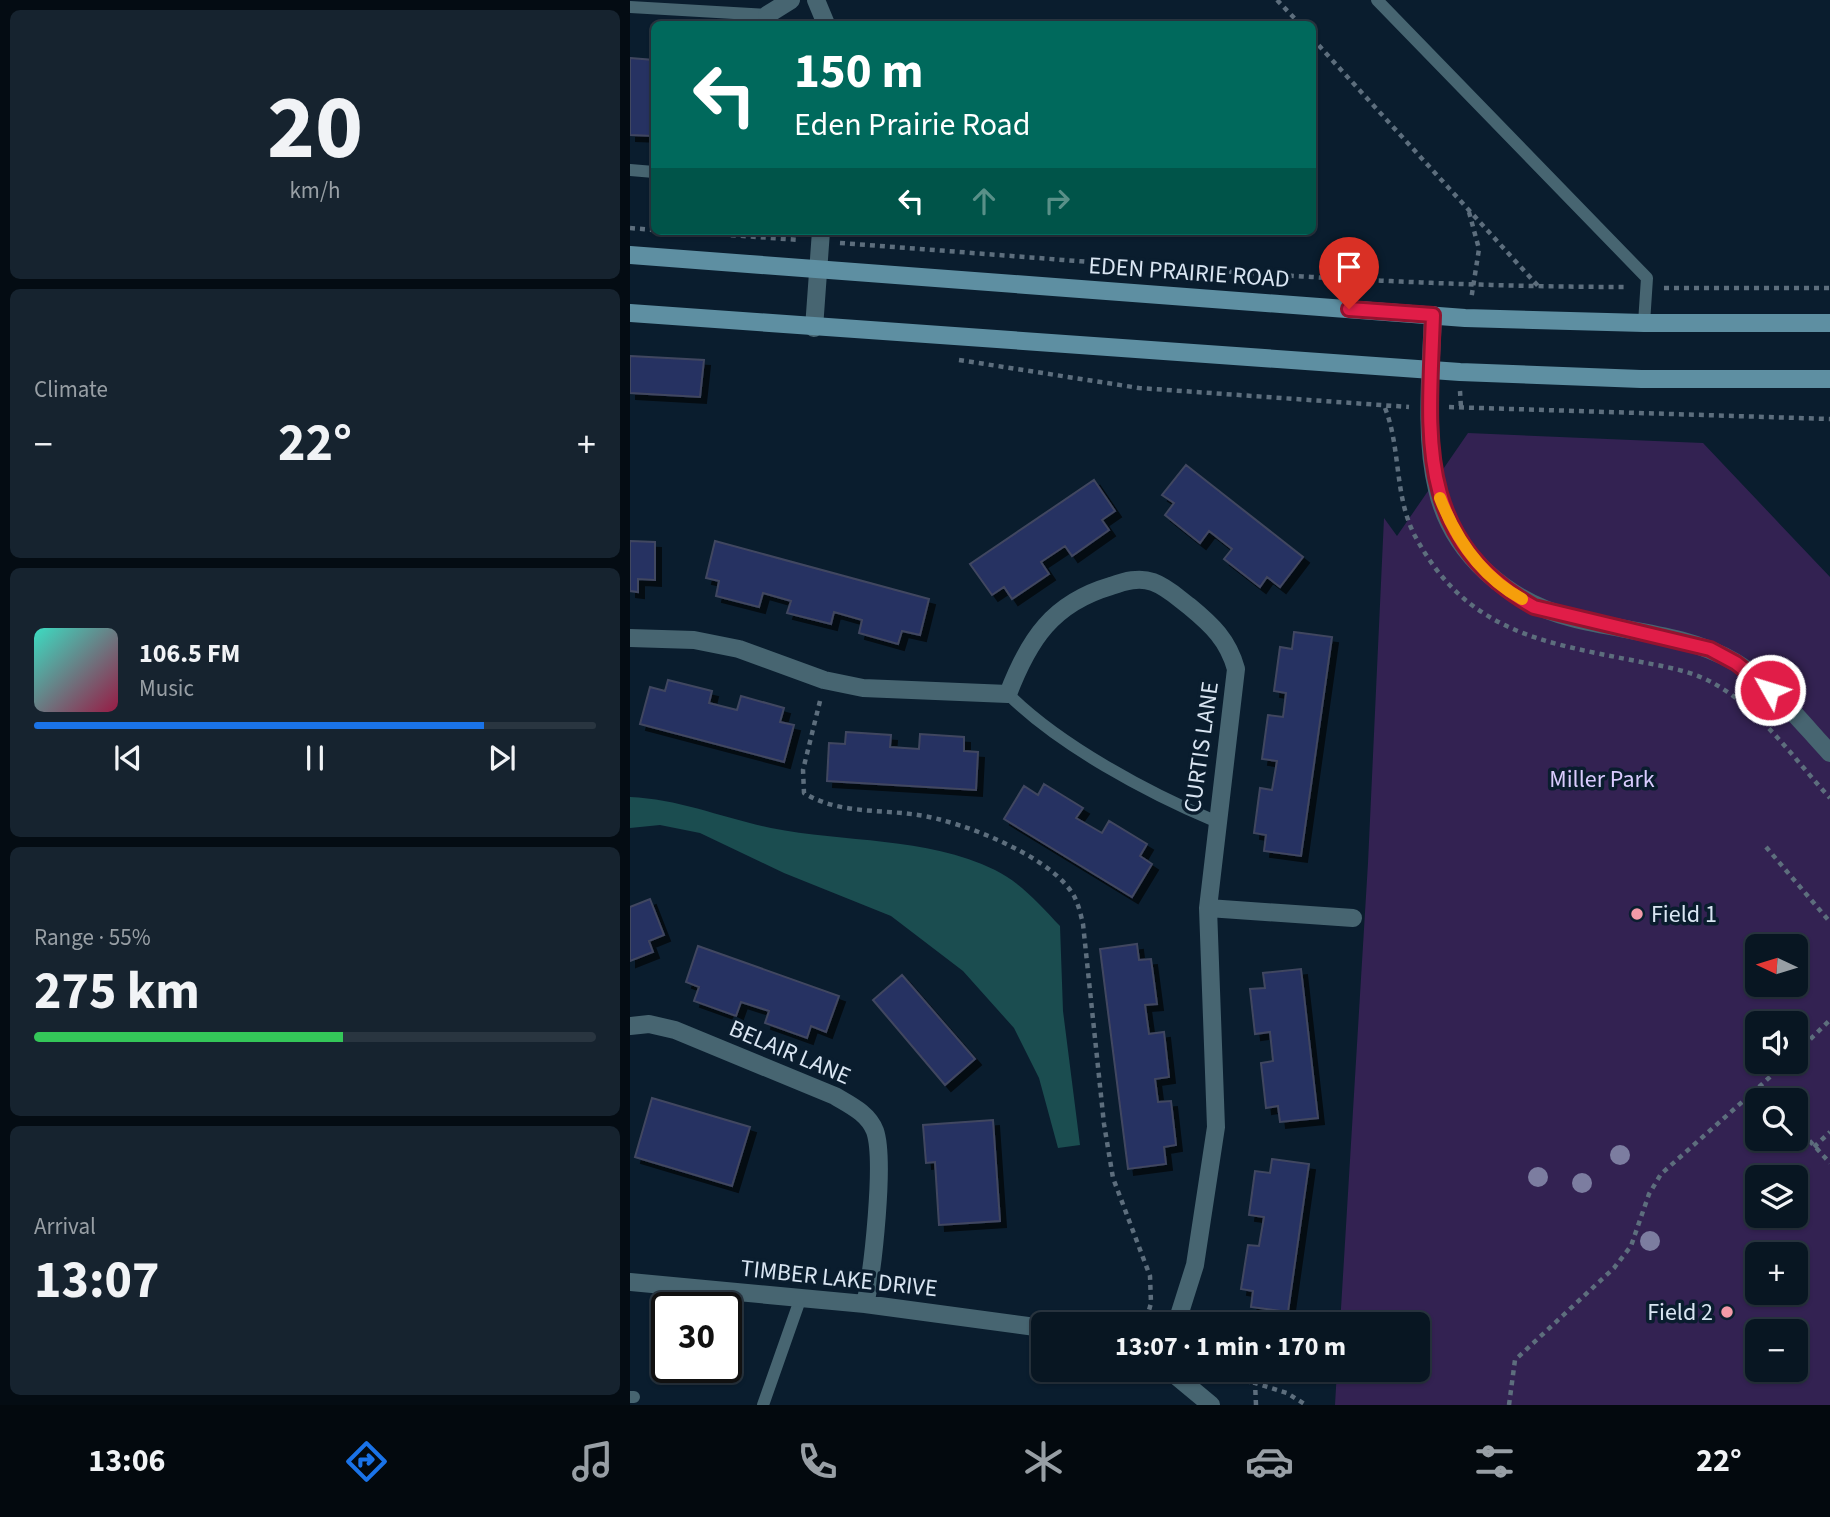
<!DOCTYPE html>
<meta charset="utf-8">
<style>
body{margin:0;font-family:"Source Sans 3",sans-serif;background:#16232f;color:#f1f3f6;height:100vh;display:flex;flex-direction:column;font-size:26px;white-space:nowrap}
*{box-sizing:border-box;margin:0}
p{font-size:23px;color:#989fa5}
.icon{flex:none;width:38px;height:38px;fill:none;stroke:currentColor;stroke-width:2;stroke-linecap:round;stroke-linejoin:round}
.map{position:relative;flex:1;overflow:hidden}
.sheet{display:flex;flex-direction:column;gap:10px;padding:10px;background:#040c13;width:630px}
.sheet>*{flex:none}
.guide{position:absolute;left:21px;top:21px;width:665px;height:214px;border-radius:10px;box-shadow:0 2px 5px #0004,0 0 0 2px #293540;background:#00695c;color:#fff;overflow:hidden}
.needle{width:46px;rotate:274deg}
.controls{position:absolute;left:1115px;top:934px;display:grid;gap:14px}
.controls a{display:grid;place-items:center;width:63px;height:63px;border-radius:10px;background:#081622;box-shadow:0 2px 5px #0004,0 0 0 2px #293540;font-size:35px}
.speed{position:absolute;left:21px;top:1292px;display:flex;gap:14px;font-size:35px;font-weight:700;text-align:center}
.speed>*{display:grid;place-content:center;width:91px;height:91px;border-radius:50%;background:#081622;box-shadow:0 2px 5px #0004,0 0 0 2px #293540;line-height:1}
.speed .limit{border:4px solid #111;border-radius:10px;background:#fff;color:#111}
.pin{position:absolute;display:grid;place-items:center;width:60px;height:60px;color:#fff;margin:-72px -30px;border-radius:50% 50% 50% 0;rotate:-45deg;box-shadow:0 0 7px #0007}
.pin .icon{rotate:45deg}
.me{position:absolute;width:77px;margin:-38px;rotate:309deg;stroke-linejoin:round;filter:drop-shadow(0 0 5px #0008)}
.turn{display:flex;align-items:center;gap:24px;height:147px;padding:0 28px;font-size:32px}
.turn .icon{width:91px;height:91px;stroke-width:2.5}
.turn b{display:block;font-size:49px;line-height:60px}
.lanes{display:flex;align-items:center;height:66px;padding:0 28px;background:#0003;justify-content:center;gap:35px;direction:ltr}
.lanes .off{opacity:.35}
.big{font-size:52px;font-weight:700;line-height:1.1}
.sheet .widget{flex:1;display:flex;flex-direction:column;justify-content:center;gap:10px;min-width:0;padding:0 24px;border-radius:10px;background:#16232f}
.sheet .dial{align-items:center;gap:0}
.dial b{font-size:91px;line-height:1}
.song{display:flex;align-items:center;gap:21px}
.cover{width:84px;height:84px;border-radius:10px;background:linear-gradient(135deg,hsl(170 70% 55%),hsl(340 70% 35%))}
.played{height:7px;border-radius:4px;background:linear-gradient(90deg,#1a73e8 80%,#293540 80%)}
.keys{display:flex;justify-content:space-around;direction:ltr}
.heat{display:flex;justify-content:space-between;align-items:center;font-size:38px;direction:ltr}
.charge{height:10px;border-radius:5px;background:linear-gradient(90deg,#34c759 55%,#293540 0)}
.trip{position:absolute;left:401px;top:1312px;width:399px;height:70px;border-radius:10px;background:#081622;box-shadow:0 2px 5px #0004,0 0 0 2px #293540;font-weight:700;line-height:70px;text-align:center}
.menu{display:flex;height:112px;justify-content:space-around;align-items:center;background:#03090e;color:#989fa5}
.menu .icon{width:49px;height:49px}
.menu .on{color:#1a73e8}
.menu b{font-size:32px;color:#f1f3f6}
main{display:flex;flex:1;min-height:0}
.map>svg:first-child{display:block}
</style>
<main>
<section class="sheet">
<div class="widget dial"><b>20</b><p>km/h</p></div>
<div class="widget"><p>Climate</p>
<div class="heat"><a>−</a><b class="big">22°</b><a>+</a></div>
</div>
<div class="widget">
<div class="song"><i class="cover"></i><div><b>106.5 FM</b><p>Music</p></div></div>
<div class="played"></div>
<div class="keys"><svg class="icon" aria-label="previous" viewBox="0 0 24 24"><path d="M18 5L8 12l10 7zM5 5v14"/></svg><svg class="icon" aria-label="pause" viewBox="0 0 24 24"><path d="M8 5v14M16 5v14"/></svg><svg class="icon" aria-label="next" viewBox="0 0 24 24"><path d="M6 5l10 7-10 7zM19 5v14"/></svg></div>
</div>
<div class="widget"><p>Range · 55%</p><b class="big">275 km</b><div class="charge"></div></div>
<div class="widget"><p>Arrival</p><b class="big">13:07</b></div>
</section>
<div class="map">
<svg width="1200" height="1405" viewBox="0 0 1200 1405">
<defs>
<filter id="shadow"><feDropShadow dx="6" dy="6" stdDeviation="0" flood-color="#0009"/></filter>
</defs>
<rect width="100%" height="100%" fill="#0a1d2e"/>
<path fill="#332252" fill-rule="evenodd" d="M838,433L1073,443L1200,577V1405H705L707,1370H788V1325H710L738,863L754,518L767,536ZM1127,947H1166V985H1127ZM1127,1024H1166V1062H1127ZM1127,1101H1166V1139H1127ZM1127,1178H1166V1216H1127ZM1127,1255H1166V1293H1127ZM1127,1332H1166V1370H1127Z"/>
<path fill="#1b4d50" d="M0,797C49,799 93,818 141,828C215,843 295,836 365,870C390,882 411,906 430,926L433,1011L450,1145L428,1148L409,1078L384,1028L333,971L261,916L154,873L70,833L30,825L0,828Z"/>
<path fill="#273062" stroke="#414760" stroke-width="2" filter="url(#shadow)" d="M0,58L24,60V136L0,135Z
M0,356L74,360L70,397L0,393Z
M556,465L673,557L650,587L637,577L630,587L594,559L602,549L579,531L570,543L535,515L544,503L532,495Z
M464,480L485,511L472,520L479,530L442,556L435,546L411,562L419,574L382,599L374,587L362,595L340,564Z
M0,541L25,542V580L8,579V592L0,591Z
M85,541L299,599L290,635L272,631L268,644L229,633L232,620L204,612L201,624L157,613L161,601L133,593L129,607L86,596L89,581L76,578Z
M664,632L702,637L671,856L634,851L636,835L624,833L630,788L642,790L647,761L632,759L638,715L653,717L656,693L644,691L650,647L662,649Z
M38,680L82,691L79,703L107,710L111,696L154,708L150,722L164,725L154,762L10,724L20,687L35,691Z
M216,732L261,735L260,747L289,749L290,734L334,737V751L348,752L346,790L197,781L199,743L215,744Z
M414,784L453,808L446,818L472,833L479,821L517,844L510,856L522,864L502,897L374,819L394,786L408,795Z
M20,899L34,935L19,941L23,952L0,961V907Z
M507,944L509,960L521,959L527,1004L515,1005L519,1034L534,1032L539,1077L525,1079L528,1102L541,1101L546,1145L534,1147L536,1164L498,1169L470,949Z
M68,946L209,996L196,1032L181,1026L177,1038L135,1023L139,1011L111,1002L106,1016L64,1001L69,987L56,982Z
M671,969L688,1118L650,1122L648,1106L636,1108L631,1063L643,1061L640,1032L625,1034L620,989L635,988L633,973Z
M272,975L345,1059L315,1085L243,1000Z
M22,1098L120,1127L102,1186L5,1157Z
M363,1120L370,1221L309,1225L305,1162L296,1163L293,1125Z
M642,1159L679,1164L658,1312L621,1307L623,1291L611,1289L618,1245L629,1246L634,1217L619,1215L625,1171L640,1173Z"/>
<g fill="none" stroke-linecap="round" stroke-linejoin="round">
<path stroke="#5d6e7d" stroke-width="4.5" stroke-dasharray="5 5" stroke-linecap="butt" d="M647,0L670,24
M682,38L909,287
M839,212L849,249L841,300
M0,228L24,230
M41,231L170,240
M210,243C472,262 734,287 997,287
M1034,288H1200
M329,360L509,388L779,407
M830,391L831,408
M819,407L1200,419
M755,408C771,448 764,496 785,536C836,631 910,642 1006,661C1031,666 1060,670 1083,683C1129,708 1164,759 1200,798
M190,701L173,770L174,793C208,814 249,809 288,815C331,821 425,857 445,898C449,906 451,916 453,924L474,1124L483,1178L520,1276L521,1303L515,1325
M1136,847L1200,922
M1166,1053L1200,1020
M1129,1087L1156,1062
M1166,1126L1200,1163
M1184,1147L1200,1132
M588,1370L600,1378L625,1383
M626,1405L625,1383L657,1393L676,1405
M879,1405L885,1360L984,1268L1001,1246L1019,1194L1031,1174L1129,1087L1142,1101"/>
<path stroke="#476571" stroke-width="12" d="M747,0L1017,278L1014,323
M0,7L137,15
M0,170L24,172
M378,694C429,745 518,793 585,821
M0,1397H4
M133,1405L171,1297"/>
<path stroke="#476571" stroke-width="18" d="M186,0L196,24
M137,15L161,0
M803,315C801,370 794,436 807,489C822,555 879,602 942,618C996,632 1055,633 1105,662C1142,684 1171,722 1200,753
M184,328L191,231
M0,638L64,640L109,649L194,680L233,688L378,694C399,639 423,603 481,586C495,581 509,577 523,582C537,587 547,597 559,606C582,625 598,640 606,669L578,908L586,1127L565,1265L546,1325
M578,908L723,918
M0,1026L19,1024L45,1030L205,1096C220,1105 238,1113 245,1131C255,1160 243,1271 235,1304
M0,1282L235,1304L413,1328
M539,1370L581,1405"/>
<path stroke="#5e8fa2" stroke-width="18" d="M0,255L835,318L1014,323H1200
M0,313L830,372L1011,379H1200"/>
</g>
<g fill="#7c7da0">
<circle cx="990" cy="1155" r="10"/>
<circle cx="908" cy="1177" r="10"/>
<circle cx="952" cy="1183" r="10"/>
<circle cx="1020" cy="1241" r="10"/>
</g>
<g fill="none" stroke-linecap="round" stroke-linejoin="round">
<g stroke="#92132f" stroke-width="18">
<path id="route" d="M719,309L803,315C799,435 783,538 904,607L1080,649L1106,663L1140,690"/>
</g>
<use href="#route" stroke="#e11d48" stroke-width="12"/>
<path stroke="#f59e0b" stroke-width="12" d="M810,498C826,539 852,577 892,599"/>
</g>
<g fill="#f39aa8" stroke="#0a1d2e" stroke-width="2.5">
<circle cx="1007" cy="914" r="7"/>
<circle cx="1097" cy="1312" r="7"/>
</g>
<g text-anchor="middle" stroke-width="7" stroke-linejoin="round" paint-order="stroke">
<g font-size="24" fill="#d9e5f2" stroke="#0a1d2e">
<text transform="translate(559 272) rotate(4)" y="8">EDEN PRAIRIE ROAD</text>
<text transform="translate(571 747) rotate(-82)" y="8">CURTIS LANE</text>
<text transform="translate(160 1052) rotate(23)" y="8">BELAIR LANE</text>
<text transform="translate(209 1278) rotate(6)" y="8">TIMBER LAKE DRIVE</text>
</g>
<g font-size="24" fill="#d9cbfe" stroke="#0a1d2e">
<text x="972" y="787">Miller Park</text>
</g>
<g font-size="24" fill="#d9e5f2" stroke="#0a1d2e" text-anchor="start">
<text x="1021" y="922">Field 1</text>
<text x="1083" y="1320" text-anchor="end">Field 2</text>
</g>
</g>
</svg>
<div class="controls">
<a><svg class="needle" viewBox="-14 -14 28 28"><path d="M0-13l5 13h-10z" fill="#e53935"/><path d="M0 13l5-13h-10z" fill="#989fa5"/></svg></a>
<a><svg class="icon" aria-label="sound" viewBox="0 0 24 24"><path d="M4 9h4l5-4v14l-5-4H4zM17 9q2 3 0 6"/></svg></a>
<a><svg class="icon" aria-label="search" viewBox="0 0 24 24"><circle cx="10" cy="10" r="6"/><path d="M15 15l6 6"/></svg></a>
<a><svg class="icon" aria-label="layers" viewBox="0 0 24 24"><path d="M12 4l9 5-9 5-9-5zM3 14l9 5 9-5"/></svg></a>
<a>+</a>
<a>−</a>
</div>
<div class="speed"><div class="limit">30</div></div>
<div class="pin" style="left:719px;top:309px;background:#d93025"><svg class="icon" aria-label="arrive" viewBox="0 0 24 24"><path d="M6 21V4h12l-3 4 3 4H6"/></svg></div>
<svg class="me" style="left:1140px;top:690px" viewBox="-20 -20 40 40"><circle r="17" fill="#e11d48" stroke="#fff" stroke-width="3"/><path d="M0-11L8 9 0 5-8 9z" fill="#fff"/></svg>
<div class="trip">13:07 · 1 min · 170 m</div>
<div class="guide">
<div class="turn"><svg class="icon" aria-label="left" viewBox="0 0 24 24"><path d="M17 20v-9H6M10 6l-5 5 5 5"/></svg><div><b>150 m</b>Eden Prairie Road</div></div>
<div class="lanes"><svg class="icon" aria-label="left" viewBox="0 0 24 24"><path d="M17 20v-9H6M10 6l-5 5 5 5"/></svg><svg class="icon off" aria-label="ahead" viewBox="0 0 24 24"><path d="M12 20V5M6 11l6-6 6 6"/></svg><svg class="icon off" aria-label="right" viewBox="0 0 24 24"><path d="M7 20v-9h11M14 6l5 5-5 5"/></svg></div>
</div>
</div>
</main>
<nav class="menu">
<b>13:06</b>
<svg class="icon on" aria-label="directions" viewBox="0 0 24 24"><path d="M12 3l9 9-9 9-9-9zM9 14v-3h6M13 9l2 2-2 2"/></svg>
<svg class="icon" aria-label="music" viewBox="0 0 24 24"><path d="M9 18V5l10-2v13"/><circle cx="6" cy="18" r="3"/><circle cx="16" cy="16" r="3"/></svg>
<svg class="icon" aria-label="phone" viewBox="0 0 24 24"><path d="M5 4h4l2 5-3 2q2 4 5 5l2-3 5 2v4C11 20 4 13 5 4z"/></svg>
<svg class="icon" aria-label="climate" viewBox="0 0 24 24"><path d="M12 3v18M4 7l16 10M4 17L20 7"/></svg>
<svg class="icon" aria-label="car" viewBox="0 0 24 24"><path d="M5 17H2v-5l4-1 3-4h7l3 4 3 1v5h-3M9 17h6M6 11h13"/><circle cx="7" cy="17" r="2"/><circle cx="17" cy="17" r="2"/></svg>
<svg class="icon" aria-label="filters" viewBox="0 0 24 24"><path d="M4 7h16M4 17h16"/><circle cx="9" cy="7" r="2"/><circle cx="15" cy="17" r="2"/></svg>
<b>22°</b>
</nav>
